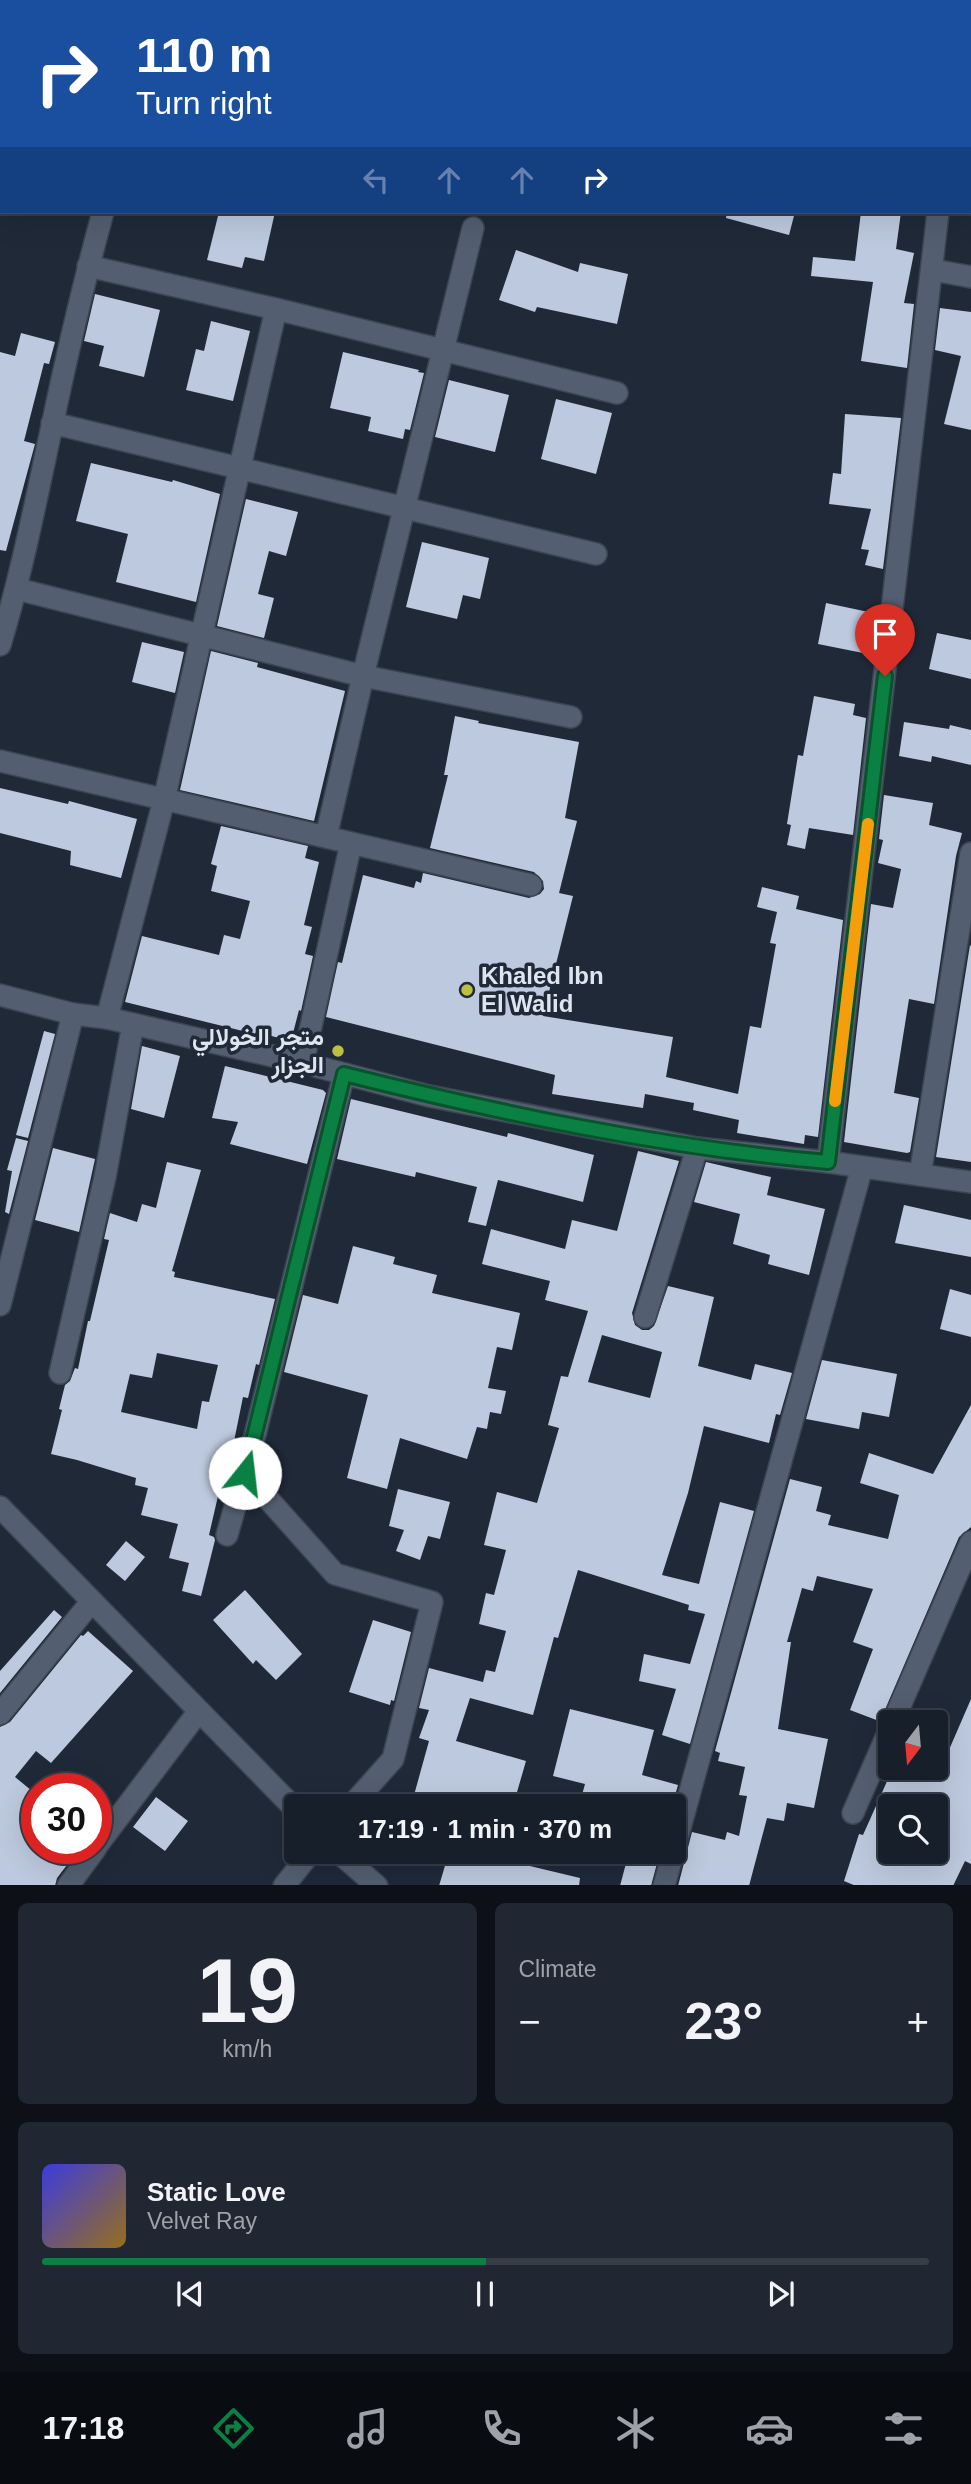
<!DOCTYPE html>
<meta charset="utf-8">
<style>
body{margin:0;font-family:Helvetica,Vazirmatn,sans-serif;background:#202732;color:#f1f3f6;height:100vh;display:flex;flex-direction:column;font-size:26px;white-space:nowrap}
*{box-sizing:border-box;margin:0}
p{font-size:23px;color:#9ea2a8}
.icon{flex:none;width:38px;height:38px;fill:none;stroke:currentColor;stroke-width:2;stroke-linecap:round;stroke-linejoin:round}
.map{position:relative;height:1885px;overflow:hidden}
.details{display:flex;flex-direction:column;gap:18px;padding:18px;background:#0d1117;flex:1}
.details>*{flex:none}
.top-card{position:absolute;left:0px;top:0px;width:971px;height:214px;box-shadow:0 7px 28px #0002,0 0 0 2px #363d47;background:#1a4fa0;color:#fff;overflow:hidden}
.needle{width:46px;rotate:196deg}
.buttons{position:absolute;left:878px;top:1710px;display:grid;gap:14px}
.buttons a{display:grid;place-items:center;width:70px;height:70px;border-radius:7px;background:#171f2a;box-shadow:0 7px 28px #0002,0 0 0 2px #363d47;font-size:35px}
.speed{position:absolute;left:21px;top:1773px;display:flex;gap:14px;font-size:35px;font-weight:700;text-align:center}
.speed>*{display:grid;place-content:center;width:91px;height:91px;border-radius:50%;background:#171f2a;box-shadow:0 7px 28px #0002,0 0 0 2px #363d47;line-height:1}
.speed .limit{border:10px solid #d22;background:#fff;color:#111}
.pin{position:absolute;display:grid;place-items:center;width:60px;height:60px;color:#fff;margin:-72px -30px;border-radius:50% 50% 50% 0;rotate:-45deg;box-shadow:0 0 7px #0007}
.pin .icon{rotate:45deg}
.me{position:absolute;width:77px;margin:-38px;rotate:16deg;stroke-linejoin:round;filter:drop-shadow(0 0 5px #0008)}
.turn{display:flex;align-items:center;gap:24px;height:147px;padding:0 21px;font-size:32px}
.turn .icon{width:91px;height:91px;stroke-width:2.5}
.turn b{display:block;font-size:49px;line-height:60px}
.lanes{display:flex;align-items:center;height:66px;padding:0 21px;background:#0003;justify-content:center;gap:35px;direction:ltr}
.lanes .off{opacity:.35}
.big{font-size:52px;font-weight:800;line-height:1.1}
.details .widget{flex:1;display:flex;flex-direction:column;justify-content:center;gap:10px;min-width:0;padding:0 24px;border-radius:10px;background:#202732}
.details .dial{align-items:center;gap:0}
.dial b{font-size:91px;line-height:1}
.song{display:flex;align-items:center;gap:21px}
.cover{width:84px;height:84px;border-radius:10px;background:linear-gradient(135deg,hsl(240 70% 55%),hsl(40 70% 35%))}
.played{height:7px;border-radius:4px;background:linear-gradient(90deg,#0b8043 50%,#363d47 50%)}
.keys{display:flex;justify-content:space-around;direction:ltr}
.heat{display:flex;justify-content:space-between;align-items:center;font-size:38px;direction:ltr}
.details .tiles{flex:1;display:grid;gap:18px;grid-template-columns:1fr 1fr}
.widget:last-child{grid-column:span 2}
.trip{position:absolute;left:284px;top:1794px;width:402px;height:70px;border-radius:7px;background:#171f2a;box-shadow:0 7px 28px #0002,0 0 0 2px #363d47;font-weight:800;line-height:70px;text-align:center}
.dock{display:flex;height:112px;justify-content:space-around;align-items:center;background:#090c11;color:#9ea2a8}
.dock .icon{width:49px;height:49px}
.dock .on{color:#0b8043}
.dock b{font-size:32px;color:#f1f3f6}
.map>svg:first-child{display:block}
</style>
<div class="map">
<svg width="971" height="1886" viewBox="0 0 971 1886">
<rect width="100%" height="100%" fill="#1f2938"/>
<path fill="#bdc9de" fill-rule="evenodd" d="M219,212H275L264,261L245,257L242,268L207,260Z
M727,212H795L789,235L726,218Z
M861,212H901L896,249L914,253L904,303L914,304L907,368L861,361L873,282L811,276L813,257L855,261Z
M516,250L578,272L580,263L628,274L617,324L537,307L535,312L499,300Z
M95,294L160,310L144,377L99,366L104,346L84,341Z
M940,308L971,312V430L944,424L961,356L935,350Z
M211,321L250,331L233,401L186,390L196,349L204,351Z
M21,333L55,342L49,364L44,363L24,441L35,444L6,551L0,550V352L15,356Z
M343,352L419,370L418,372L424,373L410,430L405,429L403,439L368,431L371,417L330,408Z
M449,380L509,395L495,452L435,437Z
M556,399L612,413L596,474L541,459Z
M845,414L901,418L883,569L865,565L869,550L861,549L871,509L829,504L833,473L841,474Z
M91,463L172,482L173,480L220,494L196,602L116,582L128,534L76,521Z
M246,499L298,512L286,556L269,551L258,594L274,598L264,638L217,626Z
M422,542L489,558L480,599L463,595L457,619L406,607Z
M826,603L878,614L873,655L818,644Z
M937,633L971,640V679L929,669Z
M142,642L184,652L175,693L132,682Z
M211,651L258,663L257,667L345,691L314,821L180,790Z
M814,696L855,704L853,715L866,718L853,835L809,828L805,849L787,845L791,825L787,824L798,755L803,756Z
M455,716L479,721L478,723L579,742L565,818L577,821L559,893L573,896L543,1016L673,1037L666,1077L738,1094L750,1026L761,1028L776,944L770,943L777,912L757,907L762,887L799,896L796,909L843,920L818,1137L805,1135L804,1144L737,1133L739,1120L693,1110L694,1103L645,1094L643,1108L552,1094L555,1075L326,1017L338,962L342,963L363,875L414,888L416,881L421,883L423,873L529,898L540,894L544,889L543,881L534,872L430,848L448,775H444Z
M904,722L949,729L950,725L971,730V765L932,756L931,762L899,756Z
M0,788L68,804L69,801L137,819L121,878L70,865L71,851L0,833Z
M884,795L933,803L929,825L962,833L956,856L934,1004L909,999L894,1093L919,1098L910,1152L907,1153L844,1142L871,904L893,908L901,869L878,863L883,840L879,839Z
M221,826L308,846L305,858L319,862L304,925L312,927L305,954L313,956L301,1011L299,1010L291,1041L256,1032L255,1034L125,1002L142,936L219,955L224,935L240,939L250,901L211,891L217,866L211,864Z
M970,945L971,946V1162L936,1157Z
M44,1031L55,1034L28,1138L16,1135Z
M142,1046L180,1056L164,1118L131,1109Z
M225,1066L323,1090L326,1093L307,1164L230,1144L238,1122L212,1118Z
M351,1099L507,1137L508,1133L594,1155L583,1202L498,1180L486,1226L468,1222L477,1187L416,1172L415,1177L337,1159Z
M16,1138L28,1141L9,1214L5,1212L12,1171L7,1170Z
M53,1148L95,1159L79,1232L35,1220Z
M638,1151L679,1161L632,1313L635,1325L642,1330H649L654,1326L668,1286L714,1297L698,1366L751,1380L755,1364L792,1373L780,1415L776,1414L769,1443L704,1426L688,1493L662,1575L699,1584L720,1502L754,1511L690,1744L662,1735L676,1689L639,1681L644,1654L690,1664L705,1614L688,1610L689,1605L578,1570L558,1638L554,1637L533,1715L470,1698L456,1741L526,1761L513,1806H411L429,1741L419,1738L429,1710L419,1708L429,1668L483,1682L486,1670L495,1672L506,1631L479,1624L486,1593L494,1595L506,1550L484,1545L497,1492L537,1503L559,1428L548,1425L561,1376L568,1377L588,1311L545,1300L550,1281L482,1264L491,1229L565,1249L572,1220L617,1231ZM602,1335L662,1352L650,1398L588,1382Z
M167,1162L201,1170L172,1271L175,1272L174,1277L275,1299L259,1365L256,1364L248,1398L243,1397L228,1471L224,1470L209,1535L214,1537L215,1540L201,1596L182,1591L189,1563L169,1558L178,1524L141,1515L148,1488L135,1485L136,1478L77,1460L51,1454L62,1410L59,1409L65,1385L70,1381L75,1368L78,1369L88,1321H90L109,1240L104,1239L110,1213L137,1222L142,1204L156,1208ZM157,1353L218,1365L209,1402L202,1401L197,1429L121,1412L130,1374L152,1378Z
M706,1162L771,1177L767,1195L825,1209L809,1275L768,1264L770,1255L733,1244L740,1214L694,1202Z
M904,1205L971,1220V1257L895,1243Z
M353,1246L395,1257L393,1264L437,1275L432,1293L520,1313L512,1350L497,1347L488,1388L506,1391L501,1414L490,1412L487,1429L477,1427L467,1459L400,1438L387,1489L347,1478L368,1395L284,1372L303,1295L338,1304Z
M950,1289L971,1295V1337L940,1329Z
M822,1360L897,1374L889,1417L862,1412L859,1429L806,1419Z
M971,1405V1527L959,1537L881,1719L879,1721L850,1710L873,1649L853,1642L873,1589L817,1576L813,1591L802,1588L787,1642H791L778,1729L828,1739L814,1808L787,1803L784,1821L767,1818L749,1886H678L692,1832L725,1840L727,1832L739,1836L747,1796L739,1795L745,1767L718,1761L720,1753L715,1751L790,1479L822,1487L816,1511L831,1515L828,1525L888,1539L899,1495L860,1483L869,1453L933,1474Z
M398,1489L450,1502L440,1539L428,1536L420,1560L396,1551L404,1530L389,1526Z
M126,1541L145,1557L125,1581L106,1565Z
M245,1590L302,1654L276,1680L256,1660L253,1664L213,1620Z
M54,1610L62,1617L0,1693V1671Z
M373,1620L411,1632L394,1701L391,1700L390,1705L349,1692Z
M88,1631L133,1671L51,1763L36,1751L15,1777L37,1795V1848H72L77,1852L57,1878L55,1886H0V1727L10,1722L81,1635L83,1636Z
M971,1699V1864L965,1861L953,1886H856L844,1881L859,1834L863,1835L893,1768H936V1755L945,1759ZM891,1806H936V1852H891Z
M570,1709L654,1730L642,1775L678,1785L672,1806H579L585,1784L553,1776Z
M156,1797L188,1821L165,1851L133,1827Z
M449,1852H508L505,1860L580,1878L579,1886H439Z
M629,1852H660L651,1886H620Z"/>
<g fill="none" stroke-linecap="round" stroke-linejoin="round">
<g stroke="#3c4451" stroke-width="24">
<path id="minor" d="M958,2V0
M88,266L276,309L617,393
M933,270L971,277
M52,423L596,554
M17,589L363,676L571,717
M0,645C22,573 36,499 52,426C67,354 84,282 103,212
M0,761L531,885
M326,837L363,676L473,228
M107,1018L164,800L276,309
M303,1063L351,843
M828,1162L938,212
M920,1175L971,853
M0,1305L73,1014
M645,1317L697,1148
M60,1373L105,1177L133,1024
M245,1473L335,1574L432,1602L393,1759L351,1806
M0,1507L296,1810
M227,1535L253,1443L344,1074
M0,1714L92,1601
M893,1722L971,1542
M853,1813L891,1726
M96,1847L199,1711
M338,1852L377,1886
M68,1886L96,1848
M284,1886L311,1852
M664,1886L862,1167"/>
</g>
<g stroke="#3c4451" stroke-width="24">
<path id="tertiary" d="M0,995L73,1014L107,1018L303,1063L429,1096L697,1148L828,1162L971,1182"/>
</g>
<use href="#minor" stroke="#535e70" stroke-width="21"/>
<use href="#tertiary" stroke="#535e70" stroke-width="21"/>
</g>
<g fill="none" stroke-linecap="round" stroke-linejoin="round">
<g stroke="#07532c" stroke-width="18">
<path id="route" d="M245,1473L344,1074C503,1114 665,1148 828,1162L885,676"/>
</g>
<use href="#route" stroke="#0b8043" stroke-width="12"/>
<path stroke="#f59e0b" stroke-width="12" d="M835,1101L868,824"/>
</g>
<g fill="#bdbf42" stroke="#1f2938" stroke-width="2.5">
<circle cx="467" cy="990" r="7"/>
<circle cx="338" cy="1051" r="7"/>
</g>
<g text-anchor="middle" stroke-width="7" stroke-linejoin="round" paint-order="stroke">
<g font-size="24" font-weight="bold" fill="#dee5ef" stroke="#1f2938" text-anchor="start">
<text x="481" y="984">Khaled Ibn<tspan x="481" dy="28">El Walid</tspan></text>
<text x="324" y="1045" text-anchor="end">متجر الخولالي<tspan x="324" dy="28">الجزار</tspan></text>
</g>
</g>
</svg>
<div class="buttons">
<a><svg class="needle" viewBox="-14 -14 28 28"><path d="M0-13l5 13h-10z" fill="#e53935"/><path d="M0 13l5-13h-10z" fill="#9ea2a8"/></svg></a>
<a><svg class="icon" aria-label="search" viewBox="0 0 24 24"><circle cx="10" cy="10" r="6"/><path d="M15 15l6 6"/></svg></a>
</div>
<div class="speed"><div class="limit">30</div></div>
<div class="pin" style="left:885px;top:676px;background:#d93025"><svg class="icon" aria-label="arrive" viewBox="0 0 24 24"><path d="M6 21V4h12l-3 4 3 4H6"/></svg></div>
<svg class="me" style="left:245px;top:1473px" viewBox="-20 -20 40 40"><circle r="19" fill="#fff"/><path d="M0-13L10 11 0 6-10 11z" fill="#0b8043"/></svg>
<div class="trip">17:19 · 1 min · 370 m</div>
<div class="top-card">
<div class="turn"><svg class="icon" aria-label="right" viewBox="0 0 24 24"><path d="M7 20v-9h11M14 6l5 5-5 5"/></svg><div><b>110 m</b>Turn right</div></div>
<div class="lanes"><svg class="icon off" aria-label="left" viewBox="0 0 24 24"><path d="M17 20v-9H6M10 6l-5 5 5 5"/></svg><svg class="icon off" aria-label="ahead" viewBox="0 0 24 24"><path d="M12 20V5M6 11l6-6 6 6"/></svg><svg class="icon off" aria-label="ahead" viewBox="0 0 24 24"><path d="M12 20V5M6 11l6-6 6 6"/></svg><svg class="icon" aria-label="right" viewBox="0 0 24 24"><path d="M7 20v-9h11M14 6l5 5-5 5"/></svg></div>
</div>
</div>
<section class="details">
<div class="tiles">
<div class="widget dial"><b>19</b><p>km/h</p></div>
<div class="widget"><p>Climate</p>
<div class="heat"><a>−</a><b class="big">23°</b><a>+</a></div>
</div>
<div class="widget">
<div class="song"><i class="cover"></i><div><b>Static Love</b><p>Velvet Ray</p></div></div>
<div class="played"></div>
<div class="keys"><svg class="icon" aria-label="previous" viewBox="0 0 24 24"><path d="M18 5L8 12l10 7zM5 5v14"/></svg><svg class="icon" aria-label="pause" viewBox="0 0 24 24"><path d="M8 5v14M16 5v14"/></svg><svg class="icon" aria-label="next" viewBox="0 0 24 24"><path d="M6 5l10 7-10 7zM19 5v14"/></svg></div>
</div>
</div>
</section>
<nav class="dock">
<b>17:18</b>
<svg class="icon on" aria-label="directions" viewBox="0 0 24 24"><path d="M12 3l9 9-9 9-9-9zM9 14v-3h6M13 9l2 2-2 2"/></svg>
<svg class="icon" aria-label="music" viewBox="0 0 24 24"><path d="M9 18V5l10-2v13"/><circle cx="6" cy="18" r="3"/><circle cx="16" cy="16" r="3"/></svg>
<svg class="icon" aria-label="phone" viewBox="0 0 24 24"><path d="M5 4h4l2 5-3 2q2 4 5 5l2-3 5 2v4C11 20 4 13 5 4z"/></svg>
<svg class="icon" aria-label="climate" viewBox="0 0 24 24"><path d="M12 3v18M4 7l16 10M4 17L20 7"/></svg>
<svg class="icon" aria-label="car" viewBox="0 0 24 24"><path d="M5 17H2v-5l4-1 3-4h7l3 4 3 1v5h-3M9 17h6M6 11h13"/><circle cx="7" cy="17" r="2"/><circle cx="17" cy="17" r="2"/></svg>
<svg class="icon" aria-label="filters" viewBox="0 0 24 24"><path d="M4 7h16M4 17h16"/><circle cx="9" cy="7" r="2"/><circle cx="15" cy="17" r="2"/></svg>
</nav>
